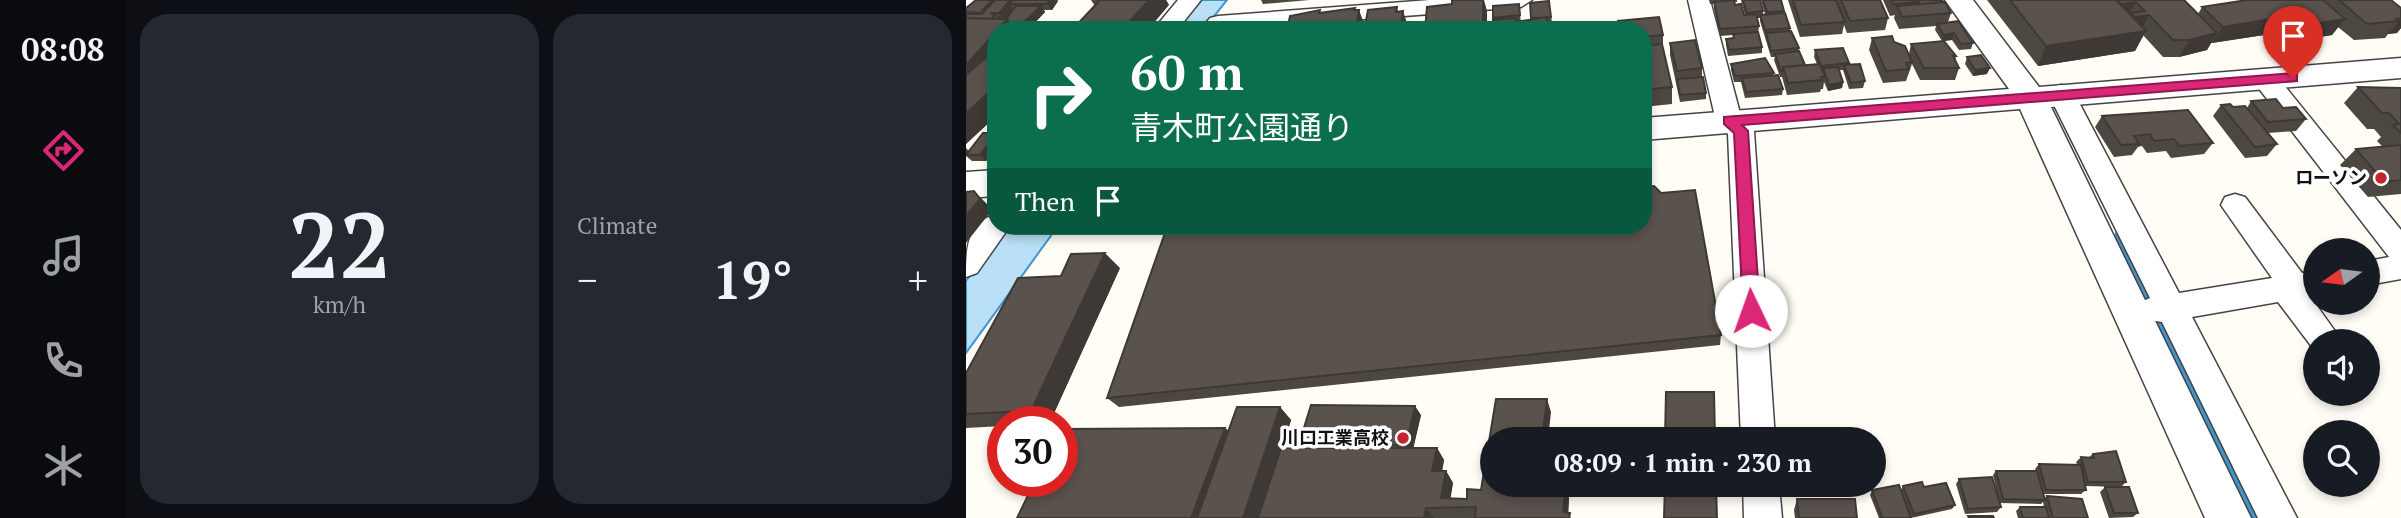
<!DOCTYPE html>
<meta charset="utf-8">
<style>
body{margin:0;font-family:"PT Serif","Noto Sans JP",serif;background:#242831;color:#f1f3f6;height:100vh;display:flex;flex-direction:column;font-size:26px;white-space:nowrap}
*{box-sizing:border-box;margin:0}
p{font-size:23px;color:#9ea1a6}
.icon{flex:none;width:38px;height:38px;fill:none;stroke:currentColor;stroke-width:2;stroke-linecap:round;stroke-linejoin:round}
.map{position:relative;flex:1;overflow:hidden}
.side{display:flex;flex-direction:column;gap:14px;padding:14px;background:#0d0f14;width:840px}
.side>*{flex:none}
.hud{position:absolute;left:21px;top:21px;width:665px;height:214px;border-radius:28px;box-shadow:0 4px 10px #0003;background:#0b6e4f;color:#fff;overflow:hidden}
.needle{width:46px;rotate:256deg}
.buttons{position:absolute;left:1337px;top:238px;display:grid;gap:14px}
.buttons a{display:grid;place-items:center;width:77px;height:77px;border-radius:50%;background:#171b24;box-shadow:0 4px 10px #0003;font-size:35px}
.speed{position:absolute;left:21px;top:406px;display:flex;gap:14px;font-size:35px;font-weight:700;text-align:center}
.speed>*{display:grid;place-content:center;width:91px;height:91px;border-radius:50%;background:#171b24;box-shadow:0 4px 10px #0003;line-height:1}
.speed .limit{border:10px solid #d22;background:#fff;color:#111}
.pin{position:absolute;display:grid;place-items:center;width:60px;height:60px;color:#fff;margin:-72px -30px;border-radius:50% 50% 50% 0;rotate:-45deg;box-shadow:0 0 7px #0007}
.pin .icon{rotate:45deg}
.me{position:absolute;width:77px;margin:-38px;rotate:357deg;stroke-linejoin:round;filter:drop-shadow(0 0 5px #0008)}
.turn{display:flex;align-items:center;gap:24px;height:147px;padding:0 28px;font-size:32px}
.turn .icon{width:91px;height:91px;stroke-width:2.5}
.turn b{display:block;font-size:49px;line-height:60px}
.then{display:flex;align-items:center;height:66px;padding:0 28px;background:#0003;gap:14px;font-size:26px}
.big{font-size:52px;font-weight:800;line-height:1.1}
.side .widget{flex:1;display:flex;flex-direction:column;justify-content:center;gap:10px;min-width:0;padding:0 24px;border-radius:28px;background:#242831}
.side .dial{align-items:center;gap:0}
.dial b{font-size:91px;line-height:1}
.heat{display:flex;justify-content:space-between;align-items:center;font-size:38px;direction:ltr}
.side .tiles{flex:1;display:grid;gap:14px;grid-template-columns:repeat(2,1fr)}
.trip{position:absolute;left:514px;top:427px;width:406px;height:70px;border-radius:35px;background:#171b24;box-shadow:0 4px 10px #0003;font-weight:800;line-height:70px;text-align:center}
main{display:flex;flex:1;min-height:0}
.tab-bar{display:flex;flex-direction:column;width:126px;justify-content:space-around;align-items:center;background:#090b0e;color:#9ea1a6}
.tab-bar .icon{width:49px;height:49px}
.tab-bar .active{color:#db2777}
.tab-bar b{font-size:32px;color:#f1f3f6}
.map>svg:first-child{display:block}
</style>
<main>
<nav class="tab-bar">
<b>08:08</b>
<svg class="icon active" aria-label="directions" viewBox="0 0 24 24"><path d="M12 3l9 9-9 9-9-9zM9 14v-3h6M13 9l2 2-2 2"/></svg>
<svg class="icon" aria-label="music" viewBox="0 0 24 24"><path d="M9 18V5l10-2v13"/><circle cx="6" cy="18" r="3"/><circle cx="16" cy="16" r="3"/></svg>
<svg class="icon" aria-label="phone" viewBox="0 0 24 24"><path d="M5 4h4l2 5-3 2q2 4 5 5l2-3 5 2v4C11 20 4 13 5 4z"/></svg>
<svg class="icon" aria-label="climate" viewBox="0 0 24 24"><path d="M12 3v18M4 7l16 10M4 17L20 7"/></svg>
</nav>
<section class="side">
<div class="tiles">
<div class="widget dial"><b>22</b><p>km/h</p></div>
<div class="widget"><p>Climate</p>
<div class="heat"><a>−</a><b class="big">19°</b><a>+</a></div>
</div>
</div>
</section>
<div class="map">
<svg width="1435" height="518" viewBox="0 0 1435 518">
<rect width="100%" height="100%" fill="#fffdf5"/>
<path fill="#b9e0f7" stroke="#3f96cf" stroke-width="2" d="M230,0H261L237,30H205Z
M43,226H92L0,353V281Z"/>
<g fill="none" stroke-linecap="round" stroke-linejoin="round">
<path stroke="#3f96cf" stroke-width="9" d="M1153,235L1289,518"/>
<g stroke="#444" stroke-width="3">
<path id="minor" d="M0,0H17L8,11L0,13Z
M212,0H235L211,30H187Z
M464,0H566L555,7L257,30L244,28L240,23L244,18L252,16Z
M722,0H744L775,117L788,131L809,439H775L762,134L750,121Z
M1300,72L1309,74L1435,230V279L1402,285V261L1423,257L1291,86L1288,80L1291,74Z
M1095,85L1104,87L1108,93L1213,293L1306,278L1255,205L1259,197L1269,194L1279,197L1336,273L1349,271V295L1344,296L1376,341H1349V351L1312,302L1226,317L1331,518H1292L1196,322L1177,319L1172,310L1177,301L1184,298L1082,93L1086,87Z
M30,214V226H44L11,273L0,277C0,251 0,223 30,214Z
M777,485H813L816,518H778Z"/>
</g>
<g stroke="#444" stroke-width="3">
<path id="tertiary" d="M979,0H1007L1073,87L1435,58V78L1085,107L1285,518H1239L1054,109L677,140V118L1043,89Z
M30,170V196L0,198V172Z"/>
</g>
<use href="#minor" fill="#fff" fill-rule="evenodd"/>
<use href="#tertiary" fill="#fff" fill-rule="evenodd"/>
</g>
<path fill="#4d4742" d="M26,0H91L92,1L86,10H78L79,12L62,30H30V116L0,144V8Z
M125,0H200L203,5L129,6Z
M295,0H343L297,4Z
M743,0H771V2H769V5L778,15H779L775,0H794L797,11V15L799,14L795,0H815L818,13L824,28V31L833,48V52L839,65L851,64L848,57L849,50L883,63L882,65L899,81L897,88L883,89L877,70H873L877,82L876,88L862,91L858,82L857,89H855L854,92L821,95L816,77H814L808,60L809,57H805L794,21V18H791L793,26L792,33L796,47V53L762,56L760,45V39L767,38V35L754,36L748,8V4H744Z
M822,0H914L922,18L919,30L881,33L878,25L876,34L834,37Z
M917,0H976L985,13L982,22L1007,43L1005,49L993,50L986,40L978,41L990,56L989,61L993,68L989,80H954L946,64L940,81L917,83L903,50L906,38L928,42L943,54L945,44L976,41L969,30L970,26L933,29L928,18L929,15L924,16Z
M1021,0H1218L1232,14L1236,7L1281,0H1425L1435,8V28L1431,33L1422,34L1419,38L1388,40L1372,27L1366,35L1309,44L1298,35L1245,43L1241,50L1213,57H1197L1177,35L1169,51L1072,66Z
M583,1L586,23L566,19Z
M527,6L554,10L555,30H528Z
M431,7L432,12L441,23L440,30H400L399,26Z
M652,21L697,35V47L706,87V104L677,107V30H652Z
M704,43L736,68V77L740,93V99L714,102L704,55Z
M1001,57L1021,74L1007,76L999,64Z
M765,64L808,73L807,75L817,89L816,95L779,98L775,82H768L765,70Z
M1392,87L1435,88V194L1402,197L1374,165L1390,149L1417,147L1411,141L1415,137L1408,129H1401L1378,103Z
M1285,101L1317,108L1340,119L1330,131L1302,133L1311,144L1301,156L1279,158L1247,116L1255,105L1267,107L1281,108Z
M1136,116L1247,143L1238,154L1205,158L1200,151L1181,153L1176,146L1172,147L1166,155L1148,157L1129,127Z
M30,121V161H24L22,159L20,161H6L0,156V148L3,151L28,133L24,130Z
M154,268L84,422H37V426L0,428V373Z
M755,335L754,345L153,407L141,398Z
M314,407L325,420L316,448H337L333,444L455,415L447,448H471L478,460L476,471H480L487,483L484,498L501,499L515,490L585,412L527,485H577V486L603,498L602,513L605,518H51L259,428L263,431Z
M1127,454L1160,482L1155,487L1119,486L1120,490L1115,494H1077L1078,498L1081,496L1122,518H1052L1050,511L1054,507H1078L1077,502L1075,504L1034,503L1035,507L1031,512L999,514L990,484L993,479L1033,501L1027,475L1030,471H1070L1069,469L1073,464H1111L1110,462L1115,457H1123Z
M937,486L958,487L989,505L986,509L945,518H913L904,495L906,490H935Z
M1139,487L1172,513L1167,517L1143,518L1134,492Z
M831,499L891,518H829L828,510Z"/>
<path fill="#3f3936" d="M26,0H29L19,19L14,13Z
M44,0H51L43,4L47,9L41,16L49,30H32L38,19L33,13Z
M84,0H91L92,1L86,10L81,4Z
M183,0H200L203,5L182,30H156Z
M517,0H518L521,11V30H517Z
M1170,2L1161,18L1155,4Z
M75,6L79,12L62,30H59L55,25Z
M389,8L392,16L393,10L399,26V30H390Z
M437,11L441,23L440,30H438L435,23Z
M1183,15L1174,32L1160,34L1169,17Z
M1310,18L1298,35L1246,43L1257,27Z
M1435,18V28L1431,33L1422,34L1433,21L1430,19Z
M1379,19L1366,35L1309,44L1321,28Z
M1180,31L1169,51L1072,66L1080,46Z
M30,32V64L12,85L0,71V65Z
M988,33L986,40L976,41L978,35Z
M1251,33L1241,50L1213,57L1223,40Z
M1024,68L1021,74L1007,76L1009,70Z
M877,82L876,88L862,91L863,85Z
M30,86V116L0,144V113Z
M30,135V148L18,155L22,159L20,161L14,155Z
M8,191L20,203L26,210L0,243V216Z
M139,253L154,268L84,422H81L65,411Z
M581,399L585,412L582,439H576Z
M449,406L455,415L446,454L440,445Z
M314,407L325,420L294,518H277Z
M259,428L275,443L248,518H225Z
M471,448L478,460L474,483L466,471Z
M480,471L487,483L483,508L475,498Z
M600,486L603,498L602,518L597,512Z
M460,508L468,518H458Z"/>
<path fill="#5a524d" stroke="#3f3936" stroke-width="2" d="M10,0H26L14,13L0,12V8Z
M29,0H44L33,13H24L29,15L25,19L0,18V14H16Z
M47,0H84L81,4H43Z
M134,0H183L156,30H106Z
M486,0H517V30H459L461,7L486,4Z
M768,0L769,5L775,4L778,15L790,14L793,26L754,29L748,2Z
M777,0H794L797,11L781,13Z
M797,0H815L818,11L801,12Z
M827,0H870L879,22L835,25Z
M875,0H914L922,18L884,21Z
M926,0H951L952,2L927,4Z
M951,0H976L977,2L954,4Z
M1044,0H1150L1180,31L1080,46Z
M1151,0H1218L1251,33L1223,40H1207L1183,15L1169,17L1165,13L1179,11L1170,2L1155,4Z
M1281,0H1357L1379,19L1321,28L1310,18L1257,27L1236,7Z
M1373,0H1425L1435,8V18L1430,19L1433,21L1401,24Z
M583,1L585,17L565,18L564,3Z
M979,2L985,13L936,17L931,6Z
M553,4L554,15L527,18V6Z
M50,6H75L55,25H45L41,19H40Z
M431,7L430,12L437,11L435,23L399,26L402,10Z
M389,8L388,10H393L390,30H321L324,16L354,10L353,13Z
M819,13L824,28L799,30L794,15Z
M35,16H40L37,19H32Z
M581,17L582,30H556V21Z
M693,17L697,35L677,37V30H653L652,21Z
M0,18L41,19L32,30H30V32L0,65Z
M549,18L550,22L554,21L553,30H528L527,20Z
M992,21L1007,43L995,44L988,33L978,35L971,24Z
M421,27V30H407L408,28Z
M825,31L833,48L805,51L800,33Z
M792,32L796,47L763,50L760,39L768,38L767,34Z
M926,36L928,42L939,46L946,62L940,63L943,69L920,71L906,38Z
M729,40L736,68L711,71L704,43Z
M978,41L990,56H987L993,68H958L945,44Z
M696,44L706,87L677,90V46Z
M877,48L883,63L855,66L849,50Z
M30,49V86L0,113V75Z
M833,51L839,65L817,67V71H815L809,54Z
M1015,55L1024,68L1009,70L1001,57Z
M799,58L808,73L769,76L765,64Z
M854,64L859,77H855L856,80L822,83L817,67Z
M894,64L899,81L885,83L878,65Z
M872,67L877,82L863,85L857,68Z
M812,75L817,89L780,92L776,78Z
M737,77L740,93L714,95L711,79Z
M1392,87L1435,88V133L1427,125L1433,124L1423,113H1416Z
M1310,99L1317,108L1330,107L1340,119L1302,122L1285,101Z
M1264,104L1267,107L1279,106L1311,144L1289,147L1255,105Z
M1222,110L1247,143L1213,146L1208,139L1188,141L1184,134L1168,136L1173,144L1155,145L1136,116Z
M30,121V129L24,130Z
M17,133H30V135L14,155H0Z
M30,139V155H18Z
M1435,145V180L1418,182L1390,149Z
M688,186L695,193L729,190L755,335L141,398L200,230L248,226H677V187Z
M8,191L14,199L0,216V192Z
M139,253L65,411L0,414V373L52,278L95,276L105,254Z
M700,392H748L749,439H699Z
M530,399H581L576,439H527V485H571V486H600L597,512L604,513L603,518H509L510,507L460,508L458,518H292L315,448H471L466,471H480L475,498L501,499V489L515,490Z
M345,405L449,406L440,445L333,444Z
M271,407H314L277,518H231Z
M259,428L225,518H51L69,481H96V429Z
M1150,451L1160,482H1122L1115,457L1128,458L1127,454Z
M1073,464L1115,465L1120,490H1080Z
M1030,471H1071L1079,500L1037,499Z
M1026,477L1035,507L1002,509L993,479Z
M956,482L958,487L980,483L989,505L948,514L937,486Z
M699,485H750L751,518H698Z
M933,485L945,518H914L916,517L906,490Z
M1139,487H1163L1172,513H1148Z
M1081,496L1116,499L1122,518H1087Z
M831,499H889L891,518H833Z
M1054,507H1080L1083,518H1057Z
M1002,516H1027L1028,518H1003Z"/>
<path fill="#db2777" stroke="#8e194d" stroke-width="2" d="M1327,73L1331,74V81L776,125L782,131L794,311L785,318L777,311L768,133L758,124V117Z"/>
<g fill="#c4262e" stroke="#fff" stroke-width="2.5">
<circle cx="1415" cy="178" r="7"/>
<circle cx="437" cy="438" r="7"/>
</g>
<g text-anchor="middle" stroke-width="7" stroke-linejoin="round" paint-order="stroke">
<g font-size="18" font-weight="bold" fill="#111" stroke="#fff" text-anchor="end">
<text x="1401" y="184">ローソン</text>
<text x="423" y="444">川口工業高校</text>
</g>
</g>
</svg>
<div class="buttons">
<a><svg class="needle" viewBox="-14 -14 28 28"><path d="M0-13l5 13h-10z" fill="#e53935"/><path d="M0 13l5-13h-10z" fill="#9ea1a6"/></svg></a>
<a><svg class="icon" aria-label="sound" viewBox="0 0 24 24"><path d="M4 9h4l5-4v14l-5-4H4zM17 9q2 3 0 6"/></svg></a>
<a><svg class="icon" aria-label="search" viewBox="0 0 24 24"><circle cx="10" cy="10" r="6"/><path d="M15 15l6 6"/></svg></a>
</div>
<div class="speed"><div class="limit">30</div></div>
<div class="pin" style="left:1327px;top:78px;background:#d93025"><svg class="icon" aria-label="arrive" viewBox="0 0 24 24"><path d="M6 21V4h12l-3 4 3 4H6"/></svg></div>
<svg class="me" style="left:785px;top:311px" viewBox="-20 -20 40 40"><circle r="19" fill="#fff"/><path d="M0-13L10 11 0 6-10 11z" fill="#db2777"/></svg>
<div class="trip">08:09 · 1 min · 230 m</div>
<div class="hud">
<div class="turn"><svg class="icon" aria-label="right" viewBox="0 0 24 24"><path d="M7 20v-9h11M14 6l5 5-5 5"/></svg><div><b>60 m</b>青木町公園通り</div></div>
<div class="then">Then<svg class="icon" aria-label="arrive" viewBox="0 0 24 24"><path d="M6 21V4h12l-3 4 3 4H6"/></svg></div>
</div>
</div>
</main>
